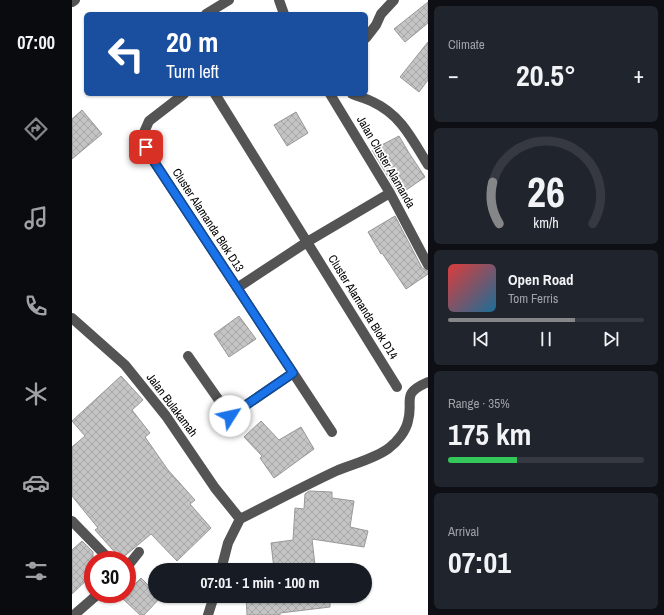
<!DOCTYPE html>
<meta charset="utf-8">
<style>
body{margin:0;font-family:"Archivo Narrow",sans-serif;background:#20242c;color:#f1f3f6;height:100vh;display:flex;flex-direction:column;font-size:15px;white-space:nowrap}
*{box-sizing:border-box;margin:0}
p{font-size:13px;color:#9ea1a6}
.icon{flex:none;width:22px;height:22px;fill:none;stroke:currentColor;stroke-width:2;stroke-linecap:round;stroke-linejoin:round}
.map{position:relative;flex:1;overflow:hidden}
.details{display:flex;flex-direction:column;gap:6px;padding:6px;background:#0d0f14;width:236px}
.details>*{flex:none}
.guide{position:absolute;left:12px;top:12px;width:284px;height:84px;border-radius:6px;box-shadow:0 1px 3px #0004;background:#1a4fa0;color:#fff;overflow:hidden}
.speed{position:absolute;left:12px;top:551px;display:flex;gap:8px;font-size:20px;font-weight:700;text-align:center}
.speed>*{display:grid;place-content:center;width:52px;height:52px;border-radius:50%;background:#171b24;box-shadow:0 1px 3px #0004;line-height:1}
.speed .limit{border:6px solid #d22;background:#fff;color:#111}
.pin{position:absolute;display:grid;place-items:center;width:34px;height:34px;color:#fff;margin:-17px;border-radius:8px;box-shadow:0 2px 6px #0006}
.me{position:absolute;width:44px;margin:-22px;rotate:55deg;stroke-linejoin:round;filter:drop-shadow(0 0 3px #0008)}
.turn{display:flex;align-items:center;gap:14px;height:84px;padding:0 16px;font-size:18px}
.turn .icon{width:52px;height:52px;stroke-width:2.5}
.turn b{display:block;font-size:28px;line-height:34px}
.big{font-size:30px;font-weight:800;line-height:1.1}
.details .widget{flex:1;display:flex;flex-direction:column;justify-content:center;gap:6px;min-width:0;padding:0 14px;border-radius:6px;background:#20242c}
.details .dial{align-items:center;gap:0}
.dial svg{height:104px;overflow:visible;fill:none;stroke:#363941;stroke-width:7;stroke-linecap:round;text-anchor:middle}
.dial text{fill:#f1f3f6;stroke:none}
.song{display:flex;align-items:center;gap:12px}
.cover{width:48px;height:48px;border-radius:6px;background:linear-gradient(135deg,hsl(0 70% 55%),hsl(200 70% 35%))}
.played{height:4px;border-radius:2px;background:linear-gradient(90deg,#858687 65%,#363941 65%)}
.keys{display:flex;justify-content:space-around;direction:ltr}
.heat{display:flex;justify-content:space-between;align-items:center;font-size:22px;direction:ltr}
.charge{height:6px;border-radius:3px;background:linear-gradient(90deg,#34c759 35%,#363941 0)}
.trip{position:absolute;left:76px;top:563px;width:224px;height:40px;border-radius:20px;background:#171b24;box-shadow:0 1px 3px #0004;font-weight:800;line-height:40px;text-align:center}
main{display:flex;flex:1;min-height:0}
.menu{display:flex;flex-direction:column;width:72px;justify-content:space-around;align-items:center;background:#090b0e;color:#9ea1a6}
.menu .icon{width:28px;height:28px}
.menu .selected{color:#858687}
.menu b{font-size:18px;color:#f1f3f6}
.map>svg:first-child{display:block}
</style>
<main>
<nav class="menu">
<b>07:00</b>
<svg class="icon selected" aria-label="directions" viewBox="0 0 24 24"><path d="M12 3l9 9-9 9-9-9zM9 14v-3h6M13 9l2 2-2 2"/></svg>
<svg class="icon" aria-label="music" viewBox="0 0 24 24"><path d="M9 18V5l10-2v13"/><circle cx="6" cy="18" r="3"/><circle cx="16" cy="16" r="3"/></svg>
<svg class="icon" aria-label="phone" viewBox="0 0 24 24"><path d="M5 4h4l2 5-3 2q2 4 5 5l2-3 5 2v4C11 20 4 13 5 4z"/></svg>
<svg class="icon" aria-label="climate" viewBox="0 0 24 24"><path d="M12 3v18M4 7l16 10M4 17L20 7"/></svg>
<svg class="icon" aria-label="car" viewBox="0 0 24 24"><path d="M5 17H2v-5l4-1 3-4h7l3 4 3 1v5h-3M9 17h6M6 11h13"/><circle cx="7" cy="17" r="2"/><circle cx="17" cy="17" r="2"/></svg>
<svg class="icon" aria-label="filters" viewBox="0 0 24 24"><path d="M4 7h16M4 17h16"/><circle cx="9" cy="7" r="2"/><circle cx="15" cy="17" r="2"/></svg>
</nav>
<div class="map">
<svg width="356" height="615" viewBox="0 0 356 615">
<defs>
<pattern id="building-cross-hatch" width="8" height="8" patternUnits="userSpaceOnUse"><rect width="8" height="8" fill="#c4c4c4"/><path d="M0 0l8 8M0 8l8-8" fill="none" stroke="#a7a7a7"/></pattern>
</defs>
<rect width="100%" height="100%" fill="#fff"/>
<path fill="url(#building-cross-hatch)" stroke="#989898" d="M356,2V23L333,42L322,29Z
M356,42V80L347,92L328,77Z
M10,110L30,134L0,159V119Z
M224,112L236,133L215,146L202,125Z
M327,136L337,153L353,177L327,195L300,150Z
M323,216L350,268L356,271V274L334,289L310,253L309,254L296,232Z
M167,316L184,339L157,357L142,334Z
M49,376L71,400L60,410L78,433L73,437L96,470L123,500L118,504L139,528L105,561L79,534L49,559L23,530L26,528L0,496V447L13,436L0,421Z
M189,421L207,440L229,427L242,449L202,478L188,458L190,456L172,437Z
M237,491L260,492V498L282,501L278,527L296,531L292,547L240,539L243,565L202,569L199,543L221,540L223,508L232,509L233,494Z
M10,541L21,552V574L0,594V550Z
M69,578L83,592V596L89,597L72,615H68L50,598L53,594H55V592Z
M174,596H258V607L208,613V615H175Z"/>
<g fill="none" stroke-linecap="round" stroke-linejoin="round">
<path stroke="#545454" stroke-width="10" d="M207,0L212,14
M0,2L3,0
M134,14L157,0
M294,38L304,25L309,14L322,0
M112,94L77,121L70,137L79,157L260,432
M143,94L325,387
M258,94L318,193L356,265
M280,94C287,97 294,98 301,102C329,115 340,139 356,165
M165,288L235,242L318,193
M0,318L53,365L94,416L143,488L168,519L156,543L149,570
M116,356L158,416L221,373
M168,519C200,503 232,486 264,471C280,464 303,459 317,448C325,442 334,431 336,421C342,400 328,394 356,382
M0,521L38,560
M55,567L67,552
M2,615L26,594
M136,615L142,596"/>
</g>
<g fill="none" stroke-linecap="round" stroke-linejoin="round">
<g stroke="#114b97" stroke-width="10">
<path id="route" d="M74,147L79,157L221,373L158,416"/>
</g>
<use href="#route" stroke="#1a73e8" stroke-width="7"/>
</g>
<g text-anchor="middle" stroke-width="3.5" stroke-linejoin="round" paint-order="stroke">
<g font-size="12" fill="#000" stroke="#fff">
<text transform="translate(314 162) rotate(60)" y="4">Jalan Cluster Alamanda</text>
<text transform="translate(136 220) rotate(57)" y="4">Cluster Alamanda Blok D13</text>
<text transform="translate(291 307) rotate(58)" y="4">Cluster Alamanda Blok D14</text>
<text transform="translate(100 405) rotate(53)" y="4">Jalan Bulakamah</text>
</g>
</g>
</svg>
<div class="speed"><div class="limit">30</div></div>
<div class="pin" style="left:74px;top:147px;background:#d93025"><svg class="icon" aria-label="arrive" viewBox="0 0 24 24"><path d="M6 21V4h12l-3 4 3 4H6"/></svg></div>
<svg class="me" style="left:158px;top:416px" viewBox="-20 -20 40 40"><circle r="19" fill="#fff"/><path d="M0-13L10 11 0 6-10 11z" fill="#1a73e8"/></svg>
<div class="trip">07:01 · 1 min · 100 m</div>
<div class="guide">
<div class="turn"><svg class="icon" aria-label="left" viewBox="0 0 24 24"><path d="M17 20v-9H6M10 6l-5 5 5 5"/></svg><div><b>20 m</b>Turn left</div></div>
</div>
</div>
<section class="details">
<div class="widget"><p>Climate</p>
<div class="heat"><a>−</a><b class="big">20.5°</b><a>+</a></div>
</div>
<div class="widget dial"><svg viewBox="0 0 100 80">
<path d="M14 69A42 42 0 1 1 86 69"/>
<path d="M14 69A42 42 0 0 1 9 37" stroke="#858687"/>
<text x="50" y="56" font-size="32" font-weight="700">26</text>
<text x="50" y="72" font-size="11">km/h</text>
</svg></div>
<div class="widget">
<div class="song"><i class="cover"></i><div><b>Open Road</b><p>Tom Ferris</p></div></div>
<div class="played"></div>
<div class="keys"><svg class="icon" aria-label="previous" viewBox="0 0 24 24"><path d="M18 5L8 12l10 7zM5 5v14"/></svg><svg class="icon" aria-label="pause" viewBox="0 0 24 24"><path d="M8 5v14M16 5v14"/></svg><svg class="icon" aria-label="next" viewBox="0 0 24 24"><path d="M6 5l10 7-10 7zM19 5v14"/></svg></div>
</div>
<div class="widget"><p>Range · 35%</p><b class="big">175 km</b><div class="charge"></div></div>
<div class="widget"><p>Arrival</p><b class="big">07:01</b></div>
</section>
</main>
